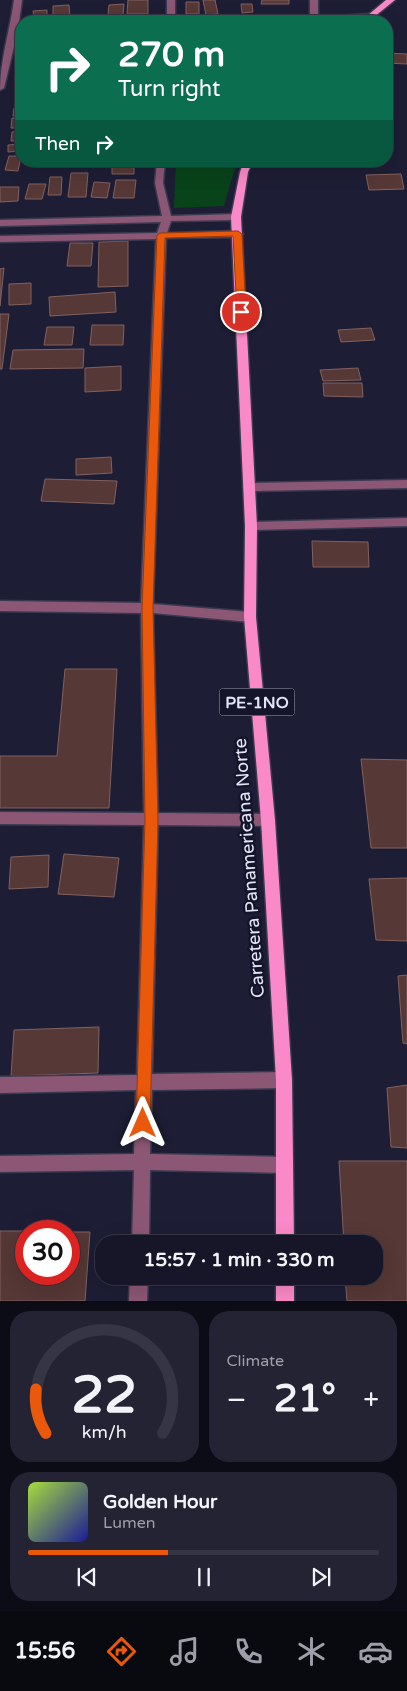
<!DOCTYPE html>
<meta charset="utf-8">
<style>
body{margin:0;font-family:"Varela Round",sans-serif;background:#232334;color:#f1f3f6;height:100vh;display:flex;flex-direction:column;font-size:19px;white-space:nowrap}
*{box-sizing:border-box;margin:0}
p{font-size:16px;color:#9e9fa8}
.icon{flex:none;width:28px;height:28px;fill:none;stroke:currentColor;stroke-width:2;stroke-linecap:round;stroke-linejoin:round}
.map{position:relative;height:1301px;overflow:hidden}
.details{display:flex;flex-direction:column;gap:10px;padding:10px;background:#0c0c16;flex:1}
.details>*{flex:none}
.banner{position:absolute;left:15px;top:15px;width:378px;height:152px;border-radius:20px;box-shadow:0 5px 20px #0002,0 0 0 1px #353545;background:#0b6e4f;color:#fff;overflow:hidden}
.speed{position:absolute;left:15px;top:1220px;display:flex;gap:10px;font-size:25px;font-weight:700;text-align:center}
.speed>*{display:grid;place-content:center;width:65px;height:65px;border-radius:50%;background:#161628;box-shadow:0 5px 20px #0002,0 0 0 1px #353545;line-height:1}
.speed .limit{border:8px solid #d22;background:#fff;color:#111}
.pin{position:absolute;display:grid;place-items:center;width:42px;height:42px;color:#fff;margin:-21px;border:2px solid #fff;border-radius:50%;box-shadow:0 1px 5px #0007}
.me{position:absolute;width:55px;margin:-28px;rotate:0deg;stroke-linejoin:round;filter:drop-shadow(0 0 4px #0008)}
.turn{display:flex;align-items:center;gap:18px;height:105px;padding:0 20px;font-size:22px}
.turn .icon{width:65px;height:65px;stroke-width:2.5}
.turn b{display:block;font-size:35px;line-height:42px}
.then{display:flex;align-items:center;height:48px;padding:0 20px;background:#0003;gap:10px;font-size:19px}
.big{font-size:38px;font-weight:800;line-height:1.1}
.details .card{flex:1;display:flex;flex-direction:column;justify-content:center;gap:8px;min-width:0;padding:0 18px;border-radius:20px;background:#232334}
.details .dial{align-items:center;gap:0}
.dial svg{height:130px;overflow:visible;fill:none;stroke:#353545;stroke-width:7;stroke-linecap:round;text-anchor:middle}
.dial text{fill:#f1f3f6;stroke:none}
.song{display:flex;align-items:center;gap:15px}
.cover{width:60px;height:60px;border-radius:8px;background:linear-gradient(135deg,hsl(80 70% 55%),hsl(240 70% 35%))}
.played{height:5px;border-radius:2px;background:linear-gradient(90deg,#ea580c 40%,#353545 40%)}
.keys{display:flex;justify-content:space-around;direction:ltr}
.heat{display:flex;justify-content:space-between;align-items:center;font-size:28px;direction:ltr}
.details .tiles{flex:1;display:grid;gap:10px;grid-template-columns:1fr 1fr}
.card:last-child{grid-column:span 2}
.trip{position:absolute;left:95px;top:1235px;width:288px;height:50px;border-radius:20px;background:#161628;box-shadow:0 5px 20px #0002,0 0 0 1px #353545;font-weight:800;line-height:50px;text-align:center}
.dock{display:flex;height:80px;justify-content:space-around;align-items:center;background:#090910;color:#9e9fa8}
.dock .icon{width:35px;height:35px}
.dock .active{color:#ea580c}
.dock b{font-size:22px;color:#f1f3f6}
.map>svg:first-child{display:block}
</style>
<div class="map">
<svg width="407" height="1301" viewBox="0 0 407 1301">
<rect width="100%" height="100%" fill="#1d1e35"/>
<path fill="#084319" d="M176,161H237L224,206L174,208Z"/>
<path fill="#563836" stroke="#82615e" d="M128,0H148V14H127Z
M203,0H215L218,14L206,15Z
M262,0H289V4H261Z
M186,2H199V14H186Z
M124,4L123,15H108L109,5Z
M241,4H252L253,12L242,13Z
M69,5L70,17L53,18V6Z
M47,10V17H34L33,11Z
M386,53L407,54V64L386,63Z
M14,108H21V116H13Z
M12,118H21V128H11Z
M21,131V141H11L12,132Z
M21,144V151L8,152V145Z
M9,156H21L18,171L5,170Z
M112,161H134V174H112Z
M71,173H88L86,197H68Z
M401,174L404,189L369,190L366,175Z
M50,177H62L61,195H48Z
M116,180H136L134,198H113Z
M94,182L110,183L107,198L91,197Z
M29,184H46L42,199H25Z
M0,187H19L18,201L0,202Z
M128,241V286L98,287L99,242Z
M70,243H93L91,266H67Z
M4,268L0,306V269Z
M31,283V304L9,305V284Z
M115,292L116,312L50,316L49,297Z
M0,314H9L2,369H0Z
M92,325H124L123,345H90Z
M47,327H74L72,345H44Z
M371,328L375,340L341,342L338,330Z
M84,349L83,368L10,369L13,350Z
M121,366V390L85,392V368Z
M358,368L361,380L323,381L320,370Z
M323,383H362L363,397L324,396Z
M111,457L112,473L76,475V459Z
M45,479L117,481L114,504L41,501Z
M312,541L368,542L369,567H313Z
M65,669H117L109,808H0V756H57Z
M361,759L407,760V848H371Z
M64,854L119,858L114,897L58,894Z
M49,855L48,887L9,889L11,857Z
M407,878V941L376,940L369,879Z
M407,975V1044L403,1043L398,976Z
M99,1027L98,1073L11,1076L14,1030Z
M407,1085V1148L391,1147L387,1088Z
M339,1161H407V1301H347L345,1276H374V1244H344Z
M0,1231H37H26V1274H69V1232H90L85,1301H0Z"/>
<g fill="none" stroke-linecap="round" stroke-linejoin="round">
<g stroke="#393a50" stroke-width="3">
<path id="lane" d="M407,480V488L249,491L243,487L249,483Z
M407,518V526L251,530L245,526L251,522Z"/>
</g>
<g stroke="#393a50" stroke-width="3">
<path id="street" d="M14,0H22L18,30L4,88L0,90C0,60 10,30 14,0Z
M167,0H175V21H167Z
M310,0H318V17L369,14L373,16L369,18L280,21L284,19L310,17Z
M157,161H165L163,183L171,216L236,214L241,217L236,220L171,221L167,233L238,231L243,234L238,237L166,238L153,604L250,612L254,613L256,617L254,621L250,622L153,613L158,813L268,814L273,816L275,820L273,824L268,826L158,825L152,1074L284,1072L290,1074L292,1080L290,1086L284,1088L152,1090L150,1154L285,1157L291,1159L293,1165L291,1171L285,1173L150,1170L149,1244H132L134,1170L0,1172V1156L134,1154L136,1090L0,1093V1077L137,1075L144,825L0,824V812L144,813L141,613L0,611V601L141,603L156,239L0,242V236L157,233L161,222L0,226V220L162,216L155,183Z
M130,1276H148L147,1301H129Z"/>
</g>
<g stroke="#393a50" stroke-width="3">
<path id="primary" d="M386,0H395L369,21H361Z
M244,161H253L248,172L241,217L257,526L256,617L275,820L292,1080L294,1244H276V1080L261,820L244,617L245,526L231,217L240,172Z
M276,1276H294V1301H276Z"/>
</g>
<use href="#lane" fill="#8c5774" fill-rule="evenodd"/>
<use href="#street" fill="#8c5774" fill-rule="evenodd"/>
<use href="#primary" fill="#f989c8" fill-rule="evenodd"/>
</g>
<path fill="#ea580c" stroke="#983908" d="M238,231L242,234L246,312L241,315L237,312L233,236L165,238L153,608L158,820L150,1123L148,1128L143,1130L138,1128L136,1123L145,820L142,608L157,235L161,233Z"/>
<g text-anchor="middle" stroke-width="5" stroke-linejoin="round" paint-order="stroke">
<rect fill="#14152b" stroke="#a5a7b8" stroke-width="1" x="219.5" y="688.5" width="75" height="27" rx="4"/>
<g font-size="16" font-weight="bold" fill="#e3e5f5">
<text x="257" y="708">PE-1NO</text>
</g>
<g font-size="18" fill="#e3e5f5" stroke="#14152b">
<text transform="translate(249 868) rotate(-94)" y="6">Carretera Panamericana Norte</text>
</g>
</g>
</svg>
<div class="speed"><div class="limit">30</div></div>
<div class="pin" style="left:241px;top:312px;background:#d93025"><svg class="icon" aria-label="arrive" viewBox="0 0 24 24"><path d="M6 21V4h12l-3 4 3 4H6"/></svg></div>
<svg class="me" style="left:143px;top:1123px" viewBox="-20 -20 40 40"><path d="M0-17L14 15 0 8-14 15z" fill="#ea580c" stroke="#fff" stroke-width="4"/></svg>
<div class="trip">15:57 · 1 min · 330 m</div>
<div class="banner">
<div class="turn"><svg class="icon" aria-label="right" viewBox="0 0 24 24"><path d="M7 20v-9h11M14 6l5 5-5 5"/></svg><div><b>270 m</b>Turn right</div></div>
<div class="then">Then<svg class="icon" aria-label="right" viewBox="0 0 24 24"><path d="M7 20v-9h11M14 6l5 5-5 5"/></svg></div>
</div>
</div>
<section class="details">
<div class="tiles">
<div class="card dial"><svg viewBox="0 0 100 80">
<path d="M14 69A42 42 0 1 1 86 69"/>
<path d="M14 69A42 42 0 0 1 8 42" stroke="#ea580c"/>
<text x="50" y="56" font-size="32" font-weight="700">22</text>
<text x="50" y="72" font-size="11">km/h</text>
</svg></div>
<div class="card"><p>Climate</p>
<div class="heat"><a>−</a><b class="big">21°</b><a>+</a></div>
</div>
<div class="card">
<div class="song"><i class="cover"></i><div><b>Golden Hour</b><p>Lumen</p></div></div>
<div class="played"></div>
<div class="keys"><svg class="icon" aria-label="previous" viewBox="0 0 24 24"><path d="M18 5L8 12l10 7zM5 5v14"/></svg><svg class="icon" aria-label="pause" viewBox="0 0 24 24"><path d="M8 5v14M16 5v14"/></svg><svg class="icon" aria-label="next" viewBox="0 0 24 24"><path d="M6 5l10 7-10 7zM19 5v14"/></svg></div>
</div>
</div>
</section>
<nav class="dock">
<b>15:56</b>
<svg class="icon active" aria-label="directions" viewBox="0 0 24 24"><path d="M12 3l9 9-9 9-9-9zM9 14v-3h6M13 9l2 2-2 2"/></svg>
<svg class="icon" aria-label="music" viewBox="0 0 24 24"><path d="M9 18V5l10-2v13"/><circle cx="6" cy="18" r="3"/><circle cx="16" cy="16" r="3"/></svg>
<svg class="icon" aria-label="phone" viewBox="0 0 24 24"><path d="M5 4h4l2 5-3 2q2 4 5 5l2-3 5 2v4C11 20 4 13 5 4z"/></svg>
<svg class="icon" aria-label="climate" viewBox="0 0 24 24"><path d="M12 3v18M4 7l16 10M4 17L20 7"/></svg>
<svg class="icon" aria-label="car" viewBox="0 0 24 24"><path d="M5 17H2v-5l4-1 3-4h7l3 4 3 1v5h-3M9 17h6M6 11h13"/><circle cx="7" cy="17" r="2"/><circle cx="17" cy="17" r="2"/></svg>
</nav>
